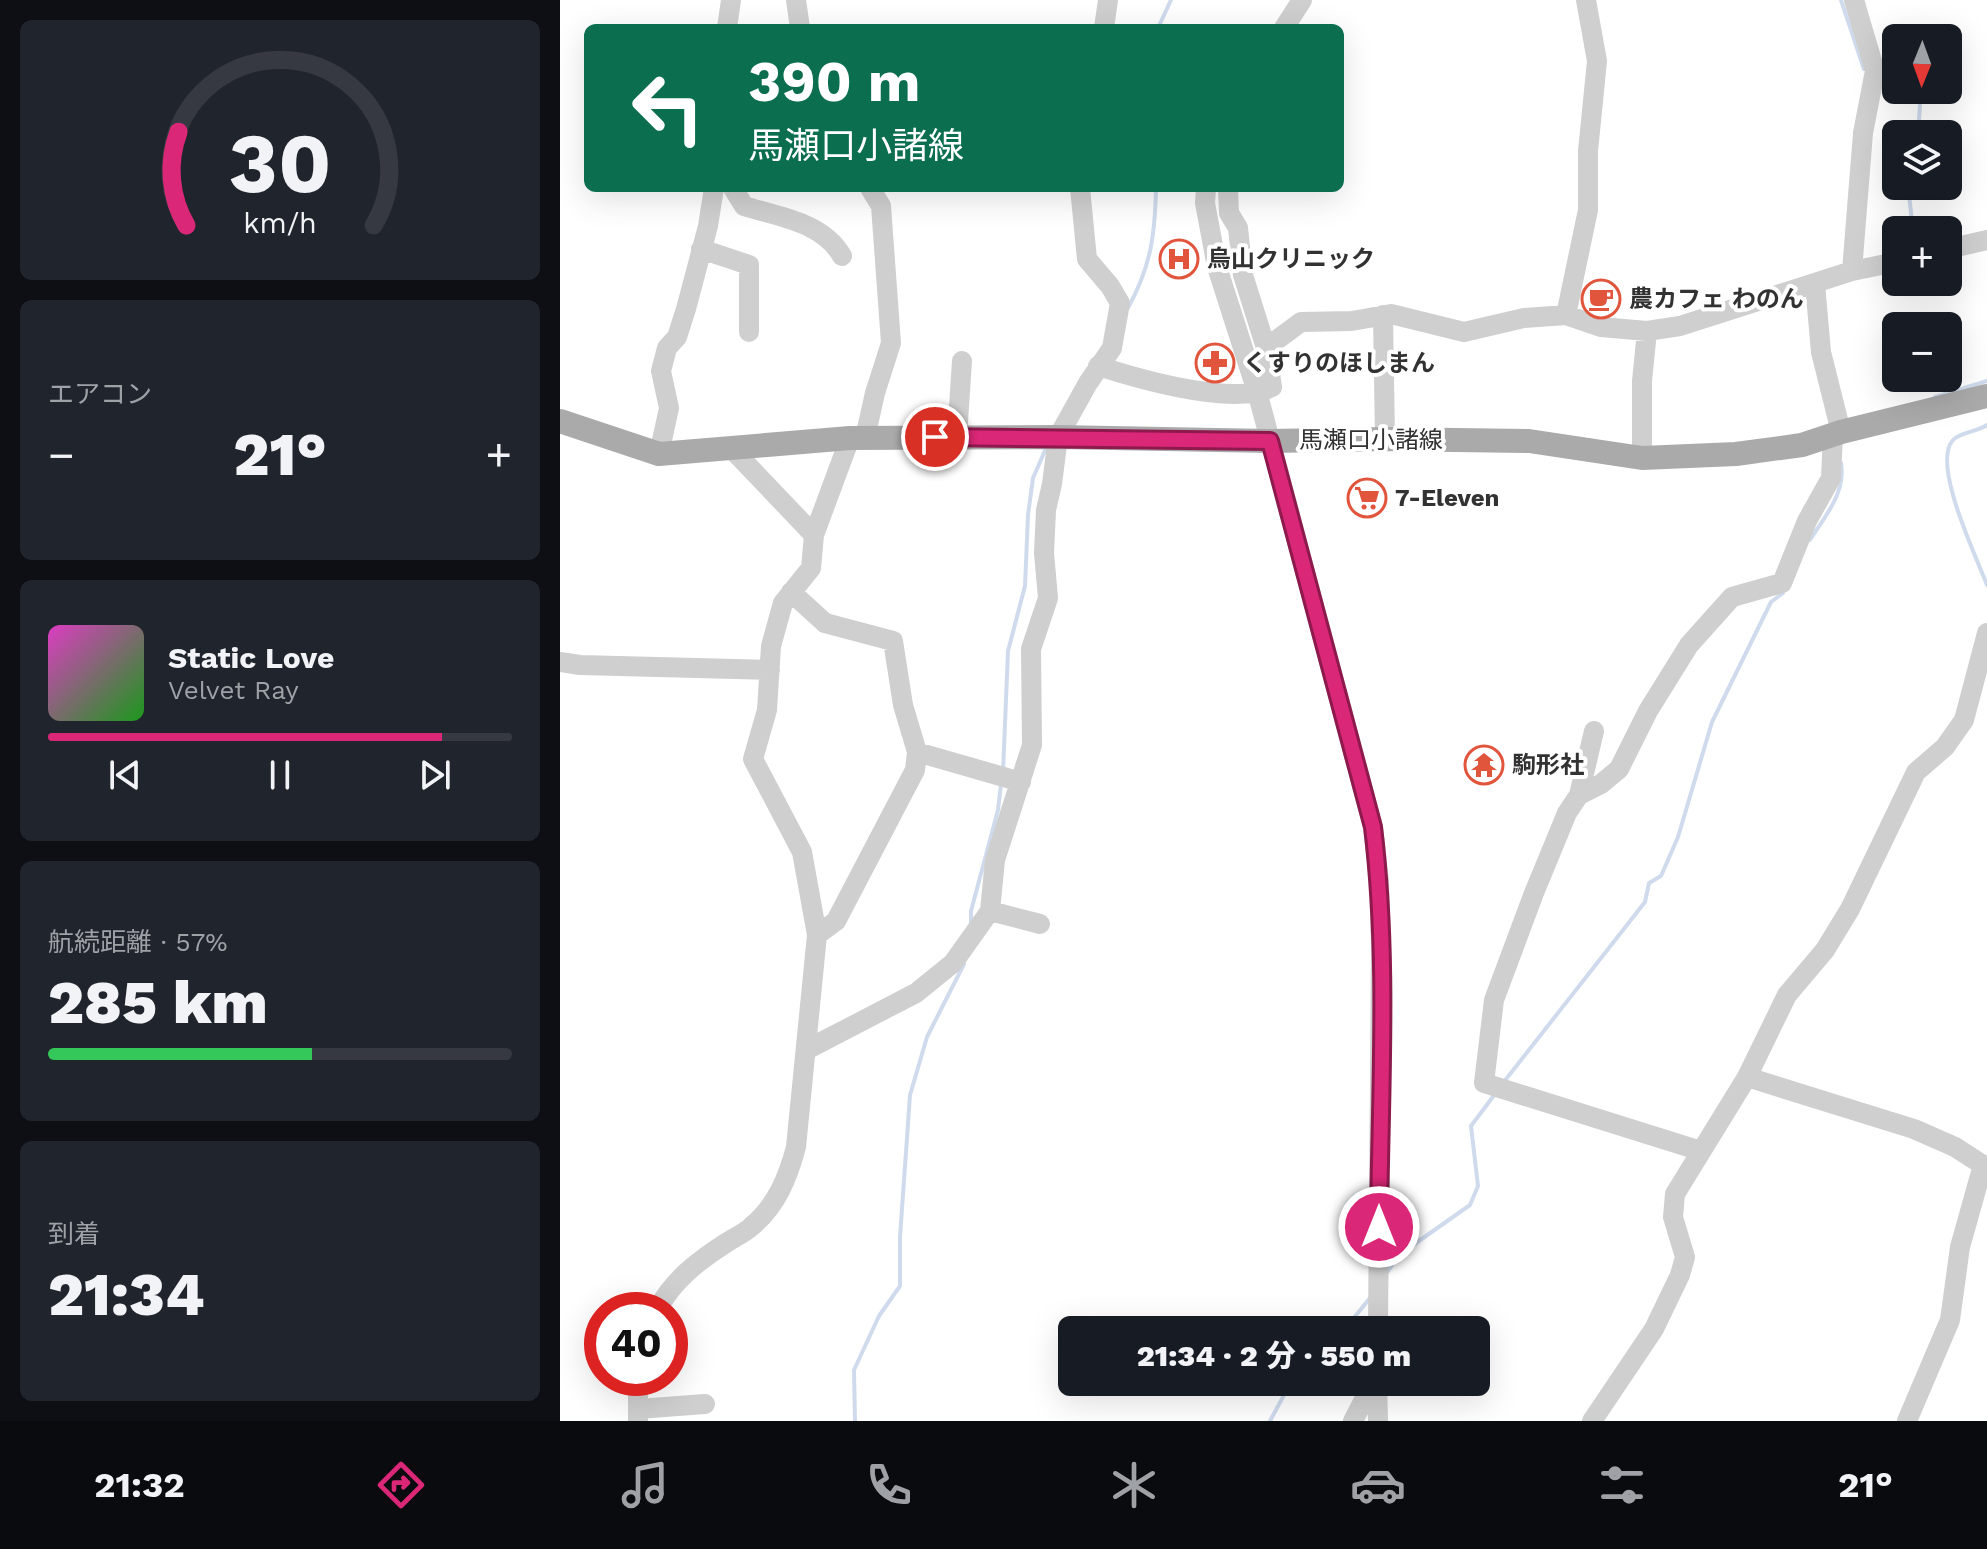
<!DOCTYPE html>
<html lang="ja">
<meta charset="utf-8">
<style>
body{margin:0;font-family:"Work Sans","Noto Sans JP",sans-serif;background:#20242c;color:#f1f3f6;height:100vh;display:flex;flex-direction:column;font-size:30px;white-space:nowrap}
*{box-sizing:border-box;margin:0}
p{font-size:26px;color:#9ea1a6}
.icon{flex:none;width:44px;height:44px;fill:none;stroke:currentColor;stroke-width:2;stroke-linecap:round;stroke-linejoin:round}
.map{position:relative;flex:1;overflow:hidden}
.side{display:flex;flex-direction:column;gap:20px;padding:20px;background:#0d0f14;width:560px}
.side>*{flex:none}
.guide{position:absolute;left:24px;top:24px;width:760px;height:168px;border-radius:12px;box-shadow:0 8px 32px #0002;background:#0b6e4f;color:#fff;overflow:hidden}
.needle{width:52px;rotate:181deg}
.tools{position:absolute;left:1322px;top:24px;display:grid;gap:16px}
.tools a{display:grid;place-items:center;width:80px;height:80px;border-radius:12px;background:#171b24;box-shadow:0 8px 32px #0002;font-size:40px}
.speed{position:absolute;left:24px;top:1292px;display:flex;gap:16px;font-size:40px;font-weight:700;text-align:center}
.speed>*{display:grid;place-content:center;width:104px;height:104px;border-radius:50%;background:#171b24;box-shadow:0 8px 32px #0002;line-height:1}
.speed .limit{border:12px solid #d22;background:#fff;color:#111}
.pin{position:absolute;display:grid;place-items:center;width:68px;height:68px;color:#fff;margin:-34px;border:4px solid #fff;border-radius:50%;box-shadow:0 2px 8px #0007}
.me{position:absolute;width:88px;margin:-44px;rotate:0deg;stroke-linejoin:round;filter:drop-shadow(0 0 6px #0008)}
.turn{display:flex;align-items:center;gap:28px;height:168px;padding:0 32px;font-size:36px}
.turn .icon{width:104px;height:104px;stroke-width:2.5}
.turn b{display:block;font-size:56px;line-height:68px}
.big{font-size:60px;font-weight:800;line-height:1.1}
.side .card{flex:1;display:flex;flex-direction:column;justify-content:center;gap:12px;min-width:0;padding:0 28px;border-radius:12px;background:#20242c}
.side .dial{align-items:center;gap:0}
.dial svg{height:208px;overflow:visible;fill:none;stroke:#363941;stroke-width:7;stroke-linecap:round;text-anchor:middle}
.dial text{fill:#f1f3f6;stroke:none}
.song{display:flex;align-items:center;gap:24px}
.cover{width:96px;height:96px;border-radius:12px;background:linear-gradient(135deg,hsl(310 70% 55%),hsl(120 70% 35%))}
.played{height:8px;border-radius:4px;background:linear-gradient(90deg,#db2777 85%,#363941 85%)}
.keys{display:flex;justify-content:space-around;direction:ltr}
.heat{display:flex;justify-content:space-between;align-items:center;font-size:44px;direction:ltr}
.charge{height:12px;border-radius:6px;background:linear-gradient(90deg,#34c759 57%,#363941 0)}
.trip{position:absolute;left:498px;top:1316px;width:432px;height:80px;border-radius:12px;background:#171b24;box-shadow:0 8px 32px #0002;font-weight:800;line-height:80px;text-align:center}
.dock{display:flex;height:128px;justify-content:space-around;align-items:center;background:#090b0e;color:#9ea1a6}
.dock .icon{width:56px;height:56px}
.dock .on{color:#db2777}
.dock b{font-size:36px;color:#f1f3f6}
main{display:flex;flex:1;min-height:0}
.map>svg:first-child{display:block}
</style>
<main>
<section class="side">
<div class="card dial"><svg viewBox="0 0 100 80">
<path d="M14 69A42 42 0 1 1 86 69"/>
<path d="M14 69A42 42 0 0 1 11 33" stroke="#db2777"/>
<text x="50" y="56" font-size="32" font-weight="700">30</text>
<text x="50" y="72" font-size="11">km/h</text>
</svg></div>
<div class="card"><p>エアコン</p>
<div class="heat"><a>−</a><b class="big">21°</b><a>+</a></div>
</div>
<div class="card">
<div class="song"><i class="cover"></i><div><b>Static Love</b><p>Velvet Ray</p></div></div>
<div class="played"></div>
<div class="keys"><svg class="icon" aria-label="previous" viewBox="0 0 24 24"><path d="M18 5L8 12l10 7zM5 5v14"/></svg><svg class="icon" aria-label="pause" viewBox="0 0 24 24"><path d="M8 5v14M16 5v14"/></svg><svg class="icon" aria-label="next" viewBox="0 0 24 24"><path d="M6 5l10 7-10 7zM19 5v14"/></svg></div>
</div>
<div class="card"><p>航続距離 · 57%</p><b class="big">285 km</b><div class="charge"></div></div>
<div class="card"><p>到着</p><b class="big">21:34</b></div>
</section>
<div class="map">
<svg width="1427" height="1421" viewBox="0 0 1427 1421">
<rect width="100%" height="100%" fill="#fff"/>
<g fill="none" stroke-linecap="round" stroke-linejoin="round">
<path stroke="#cfdbed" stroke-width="4" d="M1281,0L1304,69
M598,28L611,0
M1320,67L1336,60
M1358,134L1361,90
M1348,186L1353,230
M568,308C591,266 595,235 596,188
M1375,397L1427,381
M1427,425C1417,432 1400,432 1393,440C1371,464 1417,558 1427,585
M1250,540C1265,516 1286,493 1281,463
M443,772L448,651L465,586L468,515L473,478L487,446
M411,924V911L438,810L441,784
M943,1083L1085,902L1089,883L1101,876L1118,837L1152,722L1211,602L1223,593
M826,1274L839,1255L910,1205L918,1186L911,1126L935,1094
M784,1330L810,1298
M295,1421L294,1370L319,1316L340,1286V1237L350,1095L367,1037L404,964
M710,1421L731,1382"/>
<path stroke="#cfcfcf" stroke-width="20" d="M236,0L240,28
M167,28L171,0
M544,28L548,0
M724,28L742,0
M173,188L184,206C219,217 263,222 282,256
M646,188L645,203L657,267L698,395L813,827L819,881L821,946L818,1330
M668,188L669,213L678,228L683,275L706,348
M141,249L189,265V332
M1388,249L1427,240
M1292,271L1303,133L1315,71L1294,0
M1255,284L1261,352L1281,432
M823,315L825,439
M1006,315L1028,210V151L1037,61L1026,0
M538,366C579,379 674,407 712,387L706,348L741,322L792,321L831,314L904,332L964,318L1006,315L1041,327L1087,331L1120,326L1292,271L1336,262
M397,437L402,361
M305,438L315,393L331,343L321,206L310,188
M172,449L254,535
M99,454L109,408L101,371L107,348L117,337L126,309L148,226L154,188
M1082,458V381L1087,331
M231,592L265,623L333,641L343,705L357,752L355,770L276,921L257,935
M0,662L20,665L210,670
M1034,731L1019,795L1007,813L974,893L934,1000L924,1083L1141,1151
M357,752L461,782
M1019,795L1041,784L1059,769L1088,711L1129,645L1172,597L1222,583L1247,521L1271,478L1273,434
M430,911L480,924
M246,1050L356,993L393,963L430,911L435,860L472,745L471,649L488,598L484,553L486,510L492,484L498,437L528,383L552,348L560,303L550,286L527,259L520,188
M1187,1077L1354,1129L1395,1147L1423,1165L1400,1247L1390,1320L1347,1421
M97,1310C113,1280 138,1261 166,1243C175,1237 185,1233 192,1226C217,1205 228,1177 236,1147L257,935L242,852L193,759L207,710L211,646L223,603L251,568L254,535L290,438
M817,1382L818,1421
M78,1409L145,1404
M78,1421V1378
M793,1421L813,1382
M1032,1421L1094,1329L1120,1275L1125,1257L1113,1217L1115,1194L1187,1077L1227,995L1265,950L1290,909L1356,772L1385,747L1404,720L1427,633"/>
<path stroke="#aaa" stroke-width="24" d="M0,421L99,454L290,438L498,437L710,441L825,439L969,441L1082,458L1176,454L1242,445L1281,432L1427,396"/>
</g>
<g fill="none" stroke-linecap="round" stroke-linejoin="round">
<g stroke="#8e194d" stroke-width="20">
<path id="route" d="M375,437L710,441L813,827C829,959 820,1094 819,1227"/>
</g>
<use href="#route" stroke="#db2777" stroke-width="14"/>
</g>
<defs>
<g id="hospital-ring" transform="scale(2)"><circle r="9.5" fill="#fff" stroke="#e1553d" stroke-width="1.5"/><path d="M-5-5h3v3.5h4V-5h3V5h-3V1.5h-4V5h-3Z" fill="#e1553d"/></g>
<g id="cafe-ring" transform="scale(2)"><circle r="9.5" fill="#fff" stroke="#e1553d" stroke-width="1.5"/><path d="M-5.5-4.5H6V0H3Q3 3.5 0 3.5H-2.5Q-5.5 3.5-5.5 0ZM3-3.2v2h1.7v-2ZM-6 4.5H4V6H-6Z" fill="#e1553d"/></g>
<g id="pharmacy-ring" transform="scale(2)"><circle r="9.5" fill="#fff" stroke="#e1553d" stroke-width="1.5"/><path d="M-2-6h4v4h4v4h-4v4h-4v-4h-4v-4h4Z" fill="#e1553d"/></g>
<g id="supermarket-ring" transform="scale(2)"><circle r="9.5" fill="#fff" stroke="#e1553d" stroke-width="1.5"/><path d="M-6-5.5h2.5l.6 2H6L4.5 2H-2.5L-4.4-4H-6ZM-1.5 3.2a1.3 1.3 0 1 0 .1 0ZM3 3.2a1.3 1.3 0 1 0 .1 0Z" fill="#e1553d"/></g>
<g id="temple-ring" transform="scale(2)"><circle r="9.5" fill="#fff" stroke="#e1553d" stroke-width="1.5"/><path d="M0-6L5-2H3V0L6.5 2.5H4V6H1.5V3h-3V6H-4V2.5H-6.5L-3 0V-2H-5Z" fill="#e1553d"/></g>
</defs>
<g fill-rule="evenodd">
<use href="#hospital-ring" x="619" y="259"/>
<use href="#cafe-ring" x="1041" y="299"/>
<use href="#pharmacy-ring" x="655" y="363"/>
<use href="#supermarket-ring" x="807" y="498"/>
<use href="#temple-ring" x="924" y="765"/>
</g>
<g text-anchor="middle" stroke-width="8" stroke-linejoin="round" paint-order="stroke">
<g font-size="24" font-weight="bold" fill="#323232" stroke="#fff" text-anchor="start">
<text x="647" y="267">烏山クリニック</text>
<text x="1069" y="307">農カフェ わのん</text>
<text x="683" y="371">くすりのほしまん</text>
<text x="835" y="506">7-Eleven</text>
<text x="952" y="773">駒形社</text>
</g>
<g font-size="24" fill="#323232" stroke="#fff">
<text x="811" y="448">馬瀬口小諸線</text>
</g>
</g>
</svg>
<div class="tools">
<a><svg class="needle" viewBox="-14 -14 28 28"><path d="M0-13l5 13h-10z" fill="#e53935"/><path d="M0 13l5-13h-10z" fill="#9ea1a6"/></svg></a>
<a><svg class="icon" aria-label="layers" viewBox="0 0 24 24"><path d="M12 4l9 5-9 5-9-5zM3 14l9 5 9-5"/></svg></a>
<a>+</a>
<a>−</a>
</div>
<div class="speed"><div class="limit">40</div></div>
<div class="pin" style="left:375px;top:437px;background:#d93025"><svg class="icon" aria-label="arrive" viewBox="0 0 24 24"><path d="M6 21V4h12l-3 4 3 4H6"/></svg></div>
<svg class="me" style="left:819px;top:1227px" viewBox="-20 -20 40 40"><circle r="17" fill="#db2777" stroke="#fff" stroke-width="3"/><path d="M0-11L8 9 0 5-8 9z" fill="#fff"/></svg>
<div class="trip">21:34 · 2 分 · 550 m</div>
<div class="guide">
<div class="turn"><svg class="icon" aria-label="left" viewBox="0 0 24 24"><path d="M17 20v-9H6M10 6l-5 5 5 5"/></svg><div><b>390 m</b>馬瀬口小諸線</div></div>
</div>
</div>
</main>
<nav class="dock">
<b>21:32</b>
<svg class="icon on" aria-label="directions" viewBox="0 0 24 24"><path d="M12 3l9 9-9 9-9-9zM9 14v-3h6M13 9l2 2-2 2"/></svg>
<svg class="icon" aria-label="music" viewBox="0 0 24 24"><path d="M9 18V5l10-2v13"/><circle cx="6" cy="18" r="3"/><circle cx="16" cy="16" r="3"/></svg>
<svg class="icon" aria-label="phone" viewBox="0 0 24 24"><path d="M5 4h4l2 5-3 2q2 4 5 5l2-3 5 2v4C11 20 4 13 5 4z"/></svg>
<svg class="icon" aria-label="climate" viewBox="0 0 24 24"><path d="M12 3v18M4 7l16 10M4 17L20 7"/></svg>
<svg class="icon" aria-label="car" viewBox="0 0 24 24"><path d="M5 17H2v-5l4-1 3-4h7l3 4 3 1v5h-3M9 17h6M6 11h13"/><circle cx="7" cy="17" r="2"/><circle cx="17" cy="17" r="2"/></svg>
<svg class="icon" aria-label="filters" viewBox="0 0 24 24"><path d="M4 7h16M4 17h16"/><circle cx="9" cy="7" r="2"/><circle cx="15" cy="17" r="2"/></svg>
<b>21°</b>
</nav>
